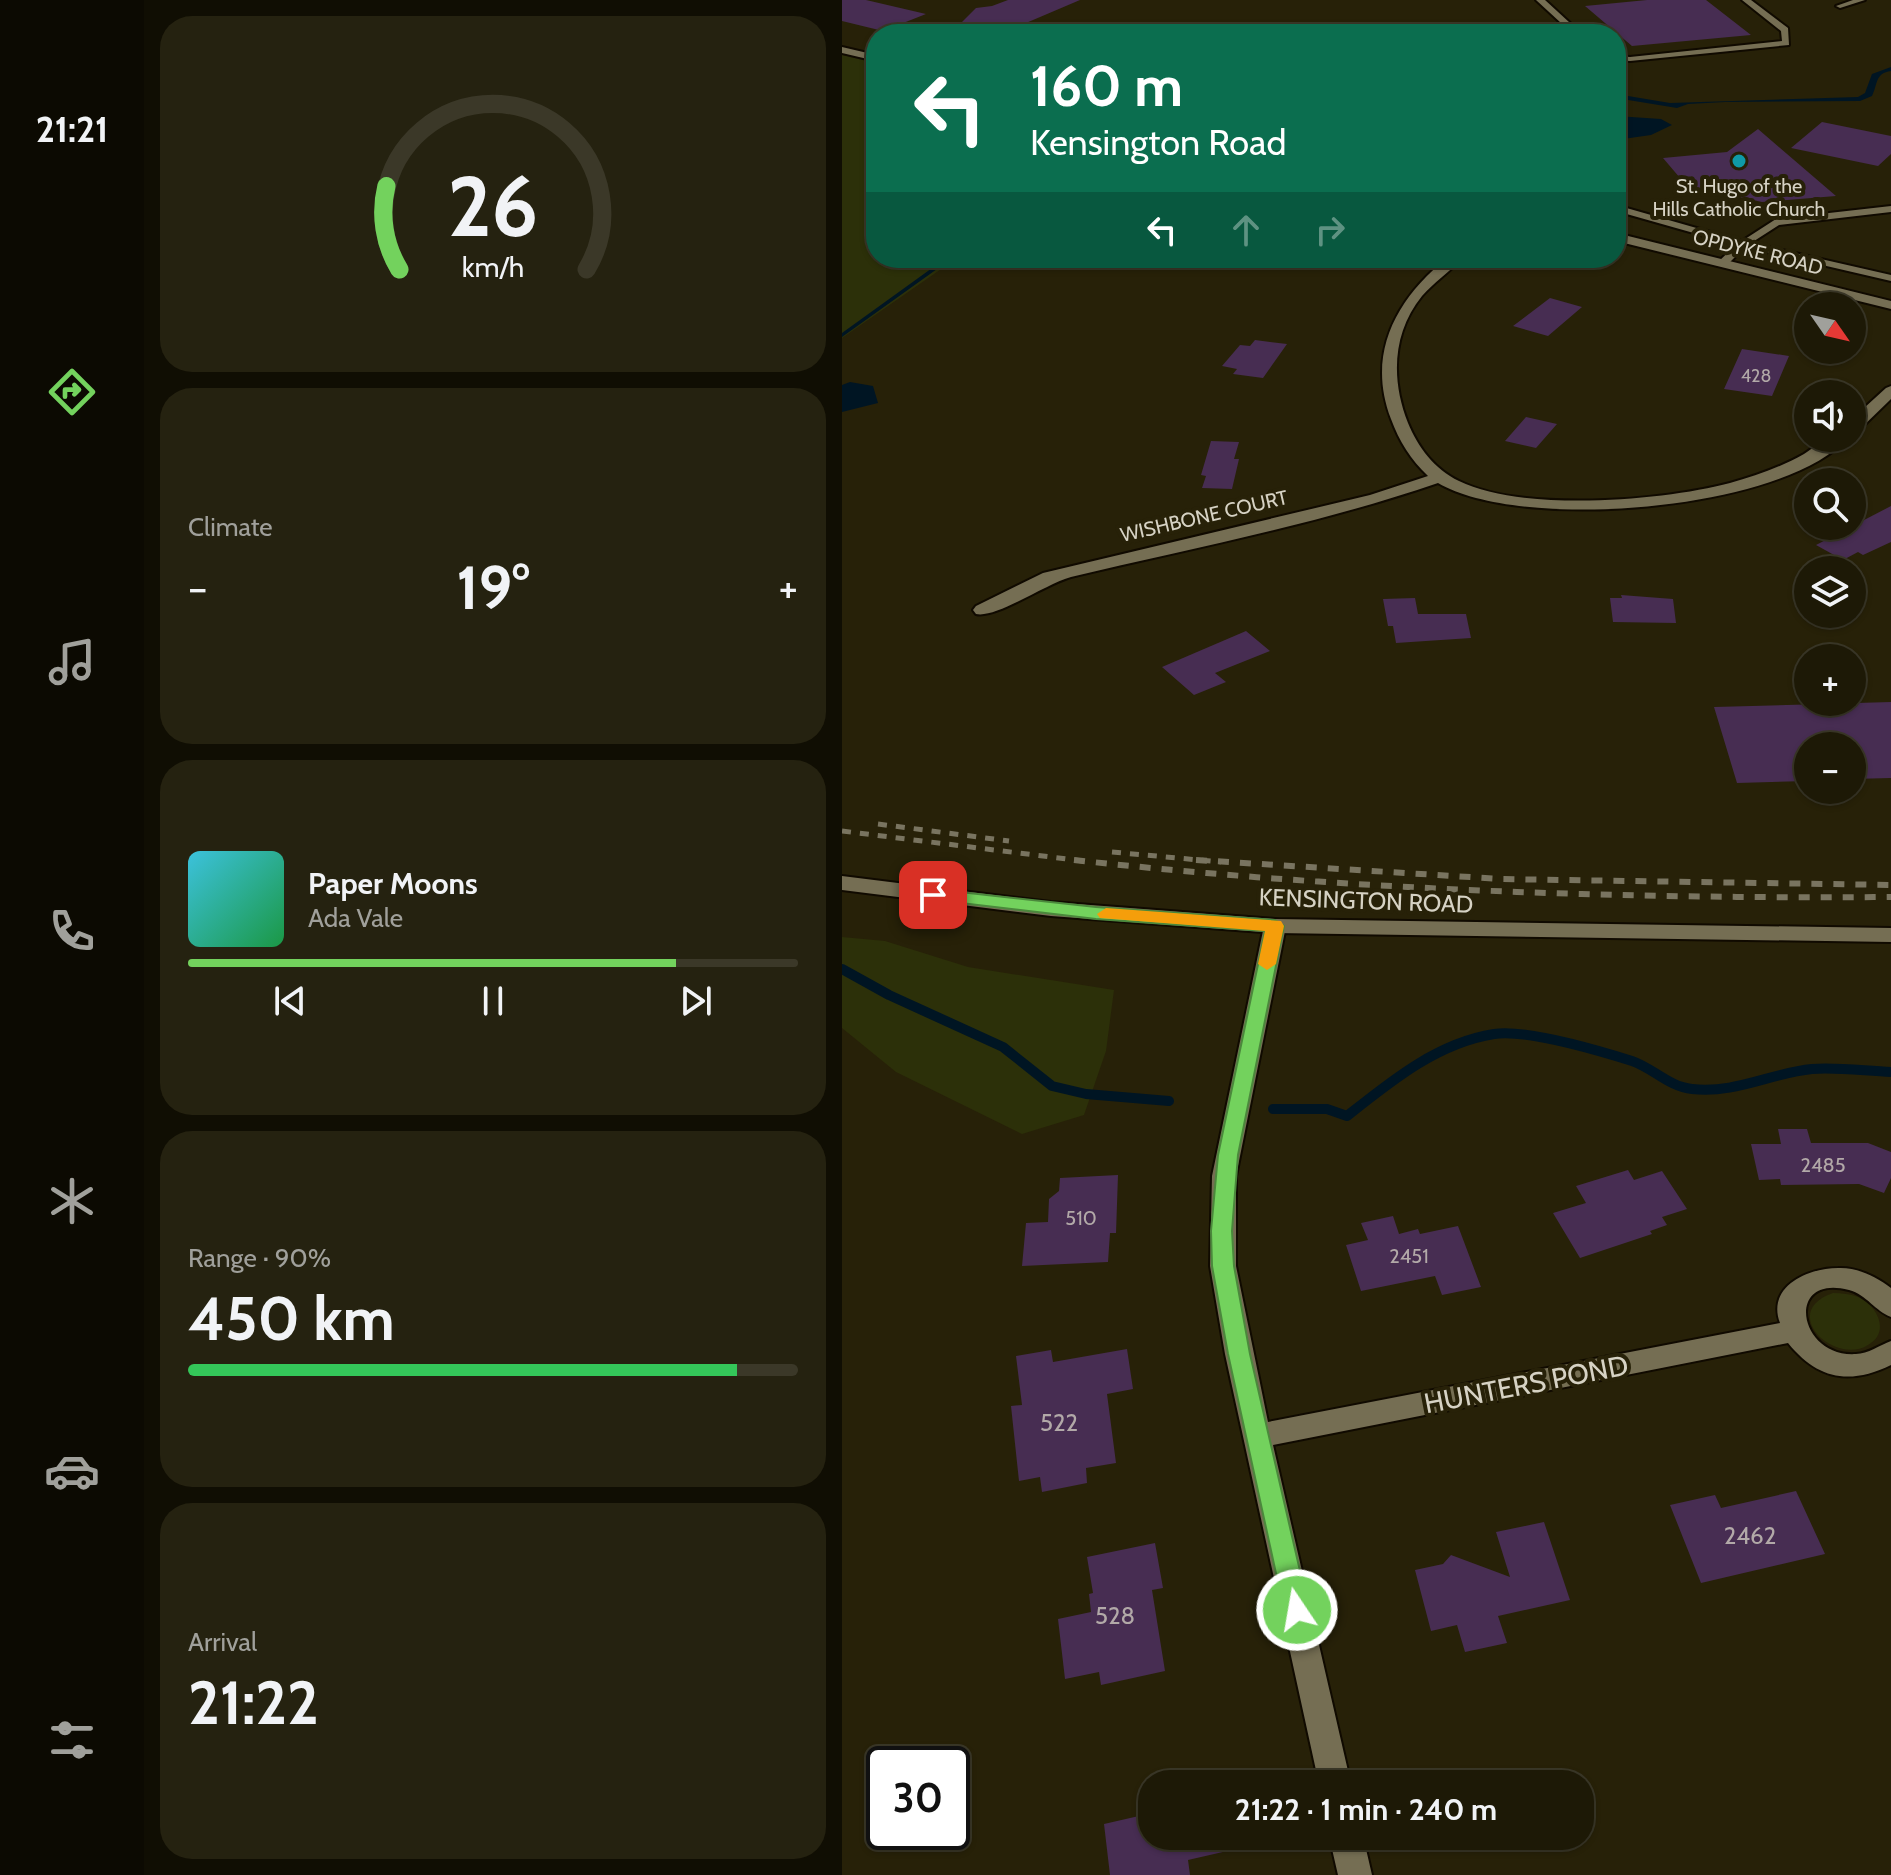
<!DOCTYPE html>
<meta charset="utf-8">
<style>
body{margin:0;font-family:Cabin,sans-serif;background:#252210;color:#f1f3f6;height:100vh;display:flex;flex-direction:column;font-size:30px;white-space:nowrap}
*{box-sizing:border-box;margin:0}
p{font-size:26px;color:#a0a09b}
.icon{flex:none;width:44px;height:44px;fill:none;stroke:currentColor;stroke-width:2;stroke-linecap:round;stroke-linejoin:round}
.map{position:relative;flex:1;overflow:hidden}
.sheet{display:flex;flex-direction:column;gap:16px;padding:16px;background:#100e03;width:698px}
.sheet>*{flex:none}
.banner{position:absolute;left:24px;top:24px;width:760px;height:244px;border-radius:32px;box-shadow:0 2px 6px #0004,0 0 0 2px #3b3828;background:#0b6e4f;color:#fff;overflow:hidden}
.needle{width:52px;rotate:124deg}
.buttons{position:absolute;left:952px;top:292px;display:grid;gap:16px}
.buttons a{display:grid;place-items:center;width:72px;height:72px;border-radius:50%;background:#1d1906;box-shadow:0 2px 6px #0004,0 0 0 2px #3b3828;font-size:40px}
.speed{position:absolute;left:24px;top:1746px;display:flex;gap:16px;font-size:40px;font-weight:700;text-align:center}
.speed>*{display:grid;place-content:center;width:104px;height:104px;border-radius:50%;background:#1d1906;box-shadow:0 2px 6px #0004,0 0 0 2px #3b3828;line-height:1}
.speed .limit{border:4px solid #111;border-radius:12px;background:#fff;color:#111}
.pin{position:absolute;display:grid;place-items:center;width:68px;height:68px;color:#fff;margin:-34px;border-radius:16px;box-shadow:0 4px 12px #0006}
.me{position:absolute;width:88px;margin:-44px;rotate:348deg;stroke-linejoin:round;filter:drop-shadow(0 0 6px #0008)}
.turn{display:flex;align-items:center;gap:28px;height:168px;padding:0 32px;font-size:36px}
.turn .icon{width:104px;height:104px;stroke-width:2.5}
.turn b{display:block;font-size:56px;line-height:68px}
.lanes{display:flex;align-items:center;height:76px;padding:0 32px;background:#0003;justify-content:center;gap:40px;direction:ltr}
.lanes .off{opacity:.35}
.big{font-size:60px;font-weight:700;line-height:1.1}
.sheet .tile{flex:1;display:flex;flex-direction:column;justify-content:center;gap:12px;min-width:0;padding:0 28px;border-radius:32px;background:#252210}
.sheet .dial{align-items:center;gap:0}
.dial svg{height:208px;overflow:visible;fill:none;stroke:#3b3828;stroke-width:7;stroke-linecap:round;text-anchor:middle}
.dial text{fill:#f1f3f6;stroke:none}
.song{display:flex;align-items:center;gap:24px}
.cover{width:96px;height:96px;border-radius:12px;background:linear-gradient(135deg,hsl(190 70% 55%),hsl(140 70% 35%))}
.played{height:8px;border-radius:4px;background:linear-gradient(90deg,#73d25d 80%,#3b3828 80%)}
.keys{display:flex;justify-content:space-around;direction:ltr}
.heat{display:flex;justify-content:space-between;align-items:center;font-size:44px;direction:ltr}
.charge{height:12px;border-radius:6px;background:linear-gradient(90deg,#34c759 90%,#3b3828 0)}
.trip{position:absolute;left:296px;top:1770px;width:456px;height:80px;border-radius:32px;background:#1d1906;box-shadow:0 2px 6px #0004,0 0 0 2px #3b3828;font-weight:700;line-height:80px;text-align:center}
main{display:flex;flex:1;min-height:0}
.tab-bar{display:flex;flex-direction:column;width:144px;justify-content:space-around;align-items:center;background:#0c0a02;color:#a0a09b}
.tab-bar .icon{width:56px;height:56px}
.tab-bar .active{color:#73d25d}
.tab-bar b{font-size:36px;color:#f1f3f6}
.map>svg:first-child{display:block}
</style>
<main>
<nav class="tab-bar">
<b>21:21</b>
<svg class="icon active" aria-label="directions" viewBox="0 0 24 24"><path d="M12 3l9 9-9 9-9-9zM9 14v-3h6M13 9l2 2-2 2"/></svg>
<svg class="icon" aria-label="music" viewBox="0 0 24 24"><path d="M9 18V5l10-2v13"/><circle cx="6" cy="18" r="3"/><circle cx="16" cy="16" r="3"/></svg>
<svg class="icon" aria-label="phone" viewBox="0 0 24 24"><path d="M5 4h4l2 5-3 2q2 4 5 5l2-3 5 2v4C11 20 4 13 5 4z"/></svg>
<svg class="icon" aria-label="climate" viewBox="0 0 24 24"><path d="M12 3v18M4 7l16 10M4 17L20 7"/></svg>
<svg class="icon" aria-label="car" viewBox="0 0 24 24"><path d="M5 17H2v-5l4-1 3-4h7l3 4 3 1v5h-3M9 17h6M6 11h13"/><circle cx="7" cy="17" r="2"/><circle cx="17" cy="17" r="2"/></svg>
<svg class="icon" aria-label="filters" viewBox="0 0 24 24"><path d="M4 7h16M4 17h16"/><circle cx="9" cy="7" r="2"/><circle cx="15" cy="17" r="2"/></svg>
</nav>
<section class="sheet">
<div class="tile dial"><svg viewBox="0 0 100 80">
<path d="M14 69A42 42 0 1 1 86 69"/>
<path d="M14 69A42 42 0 0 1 9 37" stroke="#73d25d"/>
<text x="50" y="56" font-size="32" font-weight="700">26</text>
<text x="50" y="72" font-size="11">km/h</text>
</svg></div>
<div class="tile"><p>Climate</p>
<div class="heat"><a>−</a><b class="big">19°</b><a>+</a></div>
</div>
<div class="tile">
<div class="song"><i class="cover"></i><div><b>Paper Moons</b><p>Ada Vale</p></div></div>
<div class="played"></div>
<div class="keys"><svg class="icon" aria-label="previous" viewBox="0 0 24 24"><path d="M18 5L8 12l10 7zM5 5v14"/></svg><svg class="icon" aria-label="pause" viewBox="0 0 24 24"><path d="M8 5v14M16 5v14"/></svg><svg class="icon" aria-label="next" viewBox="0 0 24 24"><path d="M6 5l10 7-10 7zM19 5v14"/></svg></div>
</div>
<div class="tile"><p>Range · 90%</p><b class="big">450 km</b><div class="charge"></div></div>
<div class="tile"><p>Arrival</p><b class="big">21:22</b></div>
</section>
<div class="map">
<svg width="1049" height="1875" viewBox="0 0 1049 1875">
<rect width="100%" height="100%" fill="#272108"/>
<path fill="#2c3009" d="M0,55L34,63V258H115L0,338Z
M0,937L43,941L126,967L272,990L264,1051L242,1115L180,1134L54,1072L0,1028Z
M991,1293C1000,1293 1008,1294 1016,1297C1035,1305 1049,1332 1026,1345C992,1366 936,1312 991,1293Z"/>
<path fill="#001523" d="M1049,67V71C1033,73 1036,84 1030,96L1018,101L883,102L846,104L835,108L774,98V94L828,103L1016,97L1023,93L1030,74Z
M774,116L819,119L830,125L809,135L774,140Z
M104,258H117L95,269L0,337V333Z
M8,382L31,386L36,403L0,412V385Z"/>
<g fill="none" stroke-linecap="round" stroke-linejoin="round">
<path stroke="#001523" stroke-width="10" d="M0,969L47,995L161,1047L210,1086L244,1094L327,1101
M431,1109H485L505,1116C549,1081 595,1043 652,1034C684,1029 758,1051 790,1061C811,1068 827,1087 850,1089C893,1094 929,1073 970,1069C995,1067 1023,1071 1049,1072"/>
</g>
<path fill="#472d52" d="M0,0H24L84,14L41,31L0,21Z
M166,0H238L158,34H108L134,8L150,6Z
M805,0H864L909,35L790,46L743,6Z
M980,122L1049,136V154L1036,166L949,148Z
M916,129L994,196L920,202L844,185L821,158L885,152Z
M708,298L740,307L706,336L671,326Z
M413,340L445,344L421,378L391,374L395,369L380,366L398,345L408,346Z
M900,349L947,356L930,396L882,389Z
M684,417L715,424L694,448L663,441Z
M369,441L397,442L392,459H397L390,489L360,488L364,476L359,475Z
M1049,506V542L1021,555L1016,552L1001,560L974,545Z
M779,595L831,599L834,623L771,622L768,598H780Z
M573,598L576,614H624L629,638L554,643L551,626H546L541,599Z
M404,631L428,651L373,673L384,682L352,695L320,667Z
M1049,702V778L1010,779V746H966V781L895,783L872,707Z
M936,1129H965L969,1143H1026L1049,1152V1178L1042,1193L1017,1184L939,1185L938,1179L917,1180L909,1144H939Z
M786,1170L792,1180L820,1171L845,1209L820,1217L825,1225L808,1231L810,1234L738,1258L711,1213L744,1203L734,1186Z
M276,1175L274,1233H268L266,1262L180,1266L184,1223L206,1222L207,1199L217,1191L218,1178Z
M551,1216L557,1234L576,1229L578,1234L616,1226L639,1287L600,1295L593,1276L519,1291L504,1245L526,1240L519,1223Z
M285,1349L291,1389L265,1394L274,1463L244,1468L245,1483L200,1492L198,1477L177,1481L169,1406L180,1405L174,1356L209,1350L211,1362Z
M954,1491L983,1554L859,1583L828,1505L873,1495L879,1508Z
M702,1522L728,1600L656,1616L665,1643L623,1652L615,1625L589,1631L573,1570L601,1564L609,1555L668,1577L654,1532Z
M313,1543L321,1588L310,1590L323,1671L259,1685L257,1672L223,1679L216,1619L249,1612L247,1594L251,1593L245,1557Z
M310,1813V1836H406L407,1846L346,1860L348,1875H268L262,1824Z"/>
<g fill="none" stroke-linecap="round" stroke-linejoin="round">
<g stroke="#100a00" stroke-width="4">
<path id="service" d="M694,0H703L740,34H731Z
M900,0H909L946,28L947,45L788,61L774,60V56L788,57L940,41L939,31Z
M1011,0H1023L998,8L994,6Z
M588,32H621L625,34H584Z
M774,205L900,241L934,219L1049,206V212L937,225L909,243L1049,275V281L903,247L884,266H876V262L894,245L774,211Z"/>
</g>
<g stroke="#100a00" stroke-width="4">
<path id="minor" d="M605,258H620C608,272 592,282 580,296C550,333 549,380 566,423C576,447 592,469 617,481C679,512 821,501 888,483C913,476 939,467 962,454C970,449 979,440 988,438C993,437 1001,438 1006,438C940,511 679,532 596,483C477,524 351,548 229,577C205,583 154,619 134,614L131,610L134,606L201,573L528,495L586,476C569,460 557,441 549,419C524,354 554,299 605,258Z
M1049,386V399L1016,431L1010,433V419L1044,388Z
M433,919L441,921L444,926L394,1176V1266L426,1422L938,1323C924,1286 967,1268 996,1268C1015,1267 1035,1277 1049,1288V1317C1033,1311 1025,1295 1007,1290C942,1273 956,1358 1014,1354C1026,1354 1038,1345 1049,1341V1365C1008,1385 976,1380 946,1343L431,1445L509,1784H477L383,1354L368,1266L370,1176L422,926L425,921Z
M487,1836H521L530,1875H496Z"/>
</g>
<g stroke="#100a00" stroke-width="4">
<path id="tertiary" d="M0,876L209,902L433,919L1049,928V942L433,933L209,916L0,890Z"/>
</g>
<g stroke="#100a00" stroke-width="4">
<path id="secondary" d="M0,47L34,55V61L0,53Z
M774,233L1049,301V309L774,241Z"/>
</g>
<use href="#service" fill="#756e53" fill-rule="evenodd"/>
<use href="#minor" fill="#756e53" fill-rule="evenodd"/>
<use href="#tertiary" fill="#756e53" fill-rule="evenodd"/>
<use href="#secondary" fill="#756e53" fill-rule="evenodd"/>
<path stroke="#797460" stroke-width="5" stroke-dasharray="9 9" stroke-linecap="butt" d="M36,824L167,841
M0,831L249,862
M270,852L379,862"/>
<path stroke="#797460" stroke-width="6" stroke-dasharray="11 11" stroke-linecap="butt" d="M232,860C503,890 776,899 1049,897
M354,860L659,879L1049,885"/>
</g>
<path fill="#73d25d" stroke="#4b883c" stroke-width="2" d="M91,889L254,907L433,920L442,926L396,1155L390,1231L392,1266L408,1354L467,1610L463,1618L455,1622L446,1618L442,1610L386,1354L370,1266L369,1231L376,1155L423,931L254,919L85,899L82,895Z"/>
<path fill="#f59e0b" d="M264,908L439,921L442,926L434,964L425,970L416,964L423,931L258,918L255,914Z"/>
<circle fill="#0f9aa8" stroke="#272108" stroke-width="3" cx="897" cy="161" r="8"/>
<g text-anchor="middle" stroke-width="8" stroke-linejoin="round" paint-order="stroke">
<g font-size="18" fill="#b2a9a8">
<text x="914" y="382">428</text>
</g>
<g font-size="20" fill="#d6d2c4" stroke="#272108">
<text x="897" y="193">St. Hugo of the<tspan x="897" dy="23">Hills Catholic Church</tspan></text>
</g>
<g font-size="20" fill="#d6d2c4" stroke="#272108">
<text transform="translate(916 252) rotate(14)" y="7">OPDYKE ROAD</text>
<text transform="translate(362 516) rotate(-13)" y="7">WISHBONE COURT</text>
</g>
<g font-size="20" fill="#b2a9a8">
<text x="981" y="1172">2485</text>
<text x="239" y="1225">510</text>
<text x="567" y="1263">2451</text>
</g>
<g font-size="24" fill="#d6d2c4" stroke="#272108">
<text transform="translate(524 901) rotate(2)" y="8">KENSINGTON ROAD</text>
</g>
<g font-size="24" fill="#b2a9a8">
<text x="217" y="1431">522</text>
<text x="908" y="1544">2462</text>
<text x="273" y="1624">528</text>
</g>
<g font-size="28" fill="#d6d2c4" stroke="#272108">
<text transform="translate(684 1384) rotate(-11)" y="10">HUNTERS POND</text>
</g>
</g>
</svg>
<div class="buttons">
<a><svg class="needle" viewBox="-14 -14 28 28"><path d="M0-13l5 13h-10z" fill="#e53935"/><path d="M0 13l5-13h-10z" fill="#a0a09b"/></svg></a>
<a><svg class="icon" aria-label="sound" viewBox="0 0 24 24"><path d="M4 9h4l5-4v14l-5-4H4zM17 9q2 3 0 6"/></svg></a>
<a><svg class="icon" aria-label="search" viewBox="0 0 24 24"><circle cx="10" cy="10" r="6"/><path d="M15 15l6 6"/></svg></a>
<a><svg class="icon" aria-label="layers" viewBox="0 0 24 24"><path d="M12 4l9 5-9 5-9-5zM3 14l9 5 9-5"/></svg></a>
<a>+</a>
<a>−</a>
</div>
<div class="speed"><div class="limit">30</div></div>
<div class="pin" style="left:91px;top:895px;background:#d93025"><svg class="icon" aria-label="arrive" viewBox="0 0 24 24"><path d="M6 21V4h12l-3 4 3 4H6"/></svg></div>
<svg class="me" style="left:455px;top:1610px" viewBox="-20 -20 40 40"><circle r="17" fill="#73d25d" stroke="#fff" stroke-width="3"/><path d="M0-11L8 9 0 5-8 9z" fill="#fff"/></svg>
<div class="trip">21:22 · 1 min · 240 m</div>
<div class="banner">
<div class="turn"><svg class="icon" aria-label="left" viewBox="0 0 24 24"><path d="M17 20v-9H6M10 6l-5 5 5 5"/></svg><div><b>160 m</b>Kensington Road</div></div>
<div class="lanes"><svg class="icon" aria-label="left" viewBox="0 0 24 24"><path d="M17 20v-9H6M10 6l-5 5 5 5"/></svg><svg class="icon off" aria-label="ahead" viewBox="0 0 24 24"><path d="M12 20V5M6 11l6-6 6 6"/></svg><svg class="icon off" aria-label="right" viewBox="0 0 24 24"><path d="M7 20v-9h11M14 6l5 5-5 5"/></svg></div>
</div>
</div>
</main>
